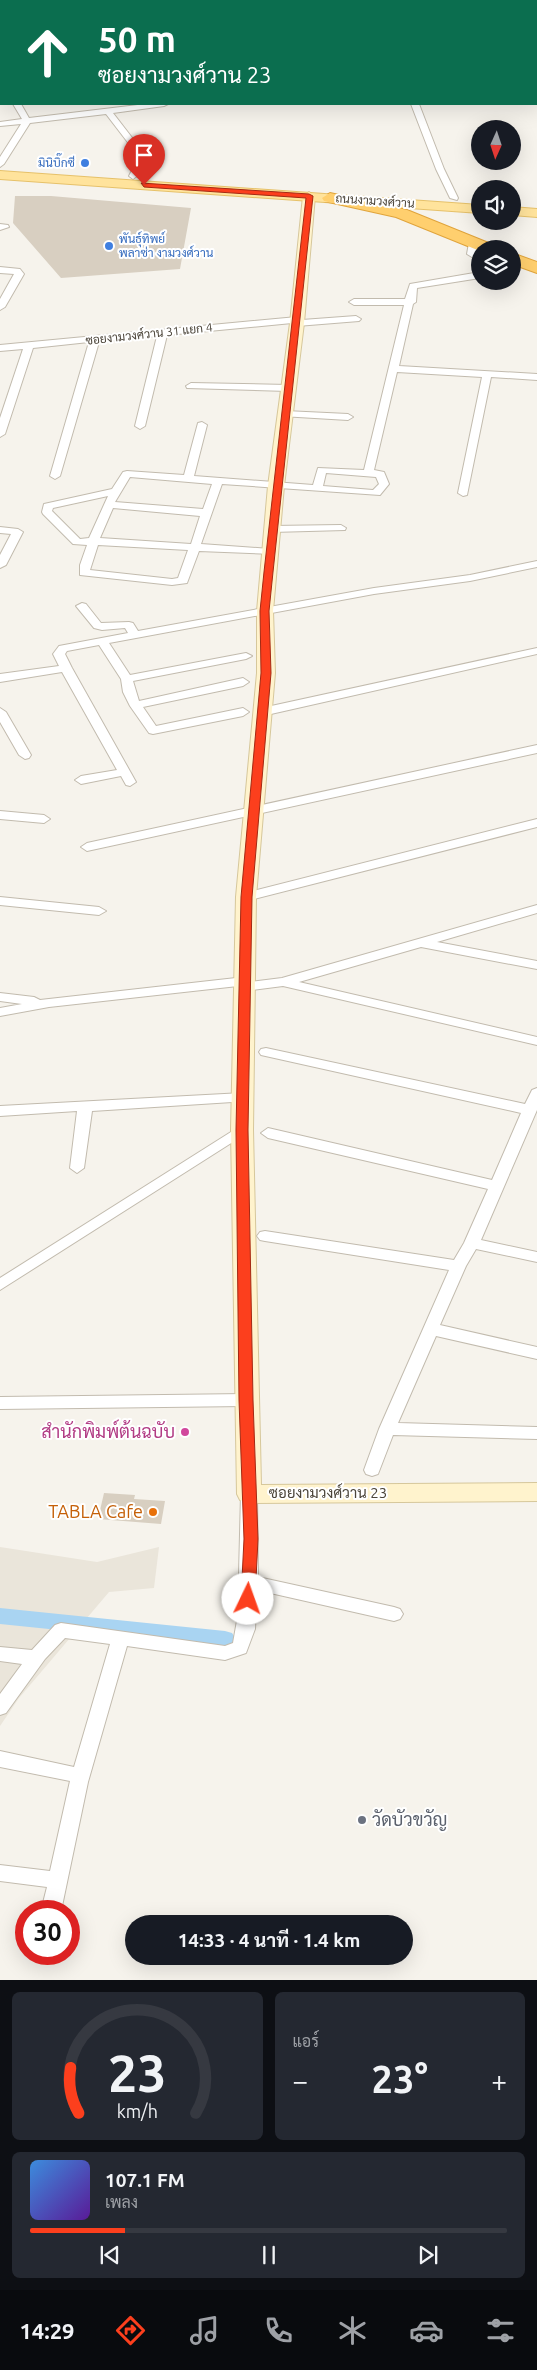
<!DOCTYPE html>
<html lang="th">
<meta charset="utf-8">
<style>
body{margin:0;font-family:Ubuntu,Sarabun,sans-serif;background:#242831;color:#f1f3f6;height:100vh;display:flex;flex-direction:column;font-size:19px;white-space:nowrap}
*{box-sizing:border-box;margin:0}
p{font-size:16px;color:#9ea1a6}
.icon{flex:none;width:28px;height:28px;fill:none;stroke:currentColor;stroke-width:2;stroke-linecap:round;stroke-linejoin:round}
.map{position:relative;height:1980px;overflow:hidden}
.sheet{display:flex;flex-direction:column;gap:12px;padding:12px;background:#0d0f14;flex:1}
.sheet>*{flex:none}
.banner{position:absolute;left:0px;top:0px;width:538px;height:105px;box-shadow:0 5px 20px #0002;background:#0b6e4f;color:#fff;overflow:hidden}
.needle{width:32px;rotate:183deg}
.tools{position:absolute;left:471px;top:120px;display:grid;gap:10px}
.tools a{display:grid;place-items:center;width:50px;height:50px;border-radius:50%;background:#171b24;box-shadow:0 5px 20px #0002;font-size:25px}
.speed{position:absolute;left:15px;top:1900px;display:flex;gap:10px;font-size:25px;font-weight:700;text-align:center}
.speed>*{display:grid;place-content:center;width:65px;height:65px;border-radius:50%;background:#171b24;box-shadow:0 5px 20px #0002;line-height:1}
.speed .limit{border:8px solid #d22;background:#fff;color:#111}
.pin{position:absolute;display:grid;place-items:center;width:42px;height:42px;color:#fff;margin:-51px -21px;border-radius:50% 50% 50% 0;rotate:-45deg;box-shadow:0 0 5px #0007}
.pin .icon{rotate:45deg}
.me{position:absolute;width:55px;margin:-28px;rotate:3deg;stroke-linejoin:round;filter:drop-shadow(0 0 4px #0008)}
.turn{display:flex;align-items:center;gap:18px;height:105px;padding:0 15px;font-size:22px}
.turn .icon{width:65px;height:65px;stroke-width:2.5}
.turn b{display:block;font-size:35px;line-height:42px}
.big{font-size:38px;font-weight:700;line-height:1.1}
.sheet .widget{flex:1;display:flex;flex-direction:column;justify-content:center;gap:8px;min-width:0;padding:0 18px;border-radius:8px;background:#242831}
.sheet .dial{align-items:center;gap:0}
.dial svg{height:130px;overflow:visible;fill:none;stroke:#363941;stroke-width:7;stroke-linecap:round;text-anchor:middle}
.dial text{fill:#f1f3f6;stroke:none}
.song{display:flex;align-items:center;gap:15px}
.cover{width:60px;height:60px;border-radius:8px;background:linear-gradient(135deg,hsl(210 70% 55%),hsl(270 70% 35%))}
.played{height:5px;border-radius:2px;background:linear-gradient(90deg,#fc3f1d 20%,#363941 20%)}
.keys{display:flex;justify-content:space-around;direction:ltr}
.heat{display:flex;justify-content:space-between;align-items:center;font-size:28px;direction:ltr}
.sheet .tiles{flex:1;display:grid;gap:12px;grid-template-columns:1fr 1fr}
.widget:last-child{grid-column:span 2}
.trip{position:absolute;left:125px;top:1915px;width:288px;height:50px;border-radius:25px;background:#171b24;box-shadow:0 5px 20px #0002;font-weight:700;line-height:50px;text-align:center}
.dock{display:flex;height:80px;justify-content:space-around;align-items:center;background:#090b0e;color:#9ea1a6}
.dock .icon{width:35px;height:35px}
.dock .selected{color:#fc3f1d}
.dock b{font-size:22px;color:#f1f3f6}
.map>svg:first-child{display:block}
</style>
<div class="map">
<svg width="537" height="1980" viewBox="0 0 537 1980">
<rect width="100%" height="100%" fill="#f6f3ec"/>
<path fill="#eae5da" d="M0,1547L97,1562L159,1547L154,1588L109,1592L19,1698L0,1726Z"/>
<g fill="none" stroke-linecap="round" stroke-linejoin="round">
<path fill="#a9d4f2" fill-rule="evenodd" d="M0,1608L225,1631L232,1633L236,1639L232,1645L225,1647L0,1624Z"/>
</g>
<path fill="#d8cfc1" d="M15,196H51L191,208L180,269L61,278L13,223Z
M104,1493L135,1495L134,1499L165,1501L161,1524L98,1519Z"/>
<g fill="none" stroke-linecap="round" stroke-linejoin="round">
<g stroke="#c2bbae" stroke-width="2">
<path id="street" d="M66,0H74L75,1H67Z
M139,0H147L148,1H140Z
M201,0H209L210,1H202Z
M295,0H303V1H295Z
M420,0H428L429,1H421Z
M0,21H1V25H0Z
M0,49H1V53H0Z
M0,98H1V102H0Z
M13,104H21L29,118L146,104H168L164,106L113,113L147,157L137,176L133,179L129,176L139,157L106,114L30,123L4,164L0,167V157L21,124L0,126V122L22,119Z
M411,104H419L444,169L458,198L457,200L450,198L436,169Z
M0,224L8,225L9,227L0,230Z
M469,243L477,245L480,262L467,254Z
M0,267L20,269L24,274L5,307L0,310V299L14,274L0,273Z
M480,272V278L417,288L416,302L413,304L399,366L537,374V380L491,377L467,495L463,496L458,493L482,377L397,372L374,470L384,472L389,484L380,495L222,484L201,544L270,549L274,550V554L199,551L187,583L172,585L80,575V565L87,545L73,544L43,514L42,512L44,504L112,489L123,472L127,471L184,475L198,423L202,422L207,425L194,476L313,485L318,468L364,470L404,305H354L349,302L354,299H405L410,284ZM326,473L376,477L379,484L373,490L323,486ZM130,477L212,484L203,509L115,502ZM108,496L89,538L80,539L52,511L53,508ZM113,508L200,516L191,544L100,538ZM98,545L188,550L178,578L172,579L90,570Z
M356,316L361,319L359,321L297,326L292,323L167,335L145,426L140,429L135,426L157,336L99,342L60,476L55,479L50,476L89,342L33,348L5,434L0,437V418L23,349L0,351V345L297,317L302,320Z
M191,383L288,385L293,388L288,391L187,388L186,386Z
M285,411L348,414L353,417L348,420L281,416V412Z
M341,525L346,528L345,530L272,532L267,529L272,526Z
M0,527L18,529L23,532L6,565L0,568V555L11,534L0,533Z
M537,561V567L470,581L374,594L109,643L130,675L246,653L252,656L246,659L133,681L139,701L243,678L249,682L243,686L143,707L156,726L243,708L249,712L243,716L153,734L149,733L130,706L123,692L121,679L99,645L67,651L65,654L72,668L136,782L130,786L126,785L121,776L81,784L75,780L81,776L117,770L62,672L0,682V674L59,666L53,654L59,646L128,633L125,628L102,630L94,628L76,606L82,603L86,604L101,623L129,622L133,623L138,631L374,588L470,575Z
M537,648V654L262,716L256,712L262,708Z
M0,708L6,712L31,755L29,758L25,759L19,755L0,722Z
M537,745V753L87,851L81,847L87,843Z
M0,811L44,815L50,819L44,823L0,819Z
M537,819V827L246,901L239,897L241,894Z
M0,897L99,907L106,911L99,915L0,905Z
M537,905V913L437,942L537,961V969L421,947L299,982L537,1037V1045L283,986L244,991L239,990L238,986L49,1007L0,1016V1008L22,1004L0,1001V993L34,997L40,1000L245,977L250,978L251,982L282,978Z
M266,1048L525,1104L532,1090L537,1088V1110L481,1240L537,1252V1262L476,1249L466,1266L440,1325L537,1347V1359L436,1336L398,1423L537,1427V1439L393,1435L378,1474L372,1476L366,1474L364,1470L379,1429L449,1270L265,1241L260,1240L257,1236L260,1232L265,1231L454,1260L464,1243L488,1189L268,1138L261,1133L268,1128L492,1180L521,1113L261,1055L259,1052L261,1049Z
M243,1093L250,1098L248,1101L92,1111L84,1168L77,1173L70,1168L77,1111L0,1116V1106Z
M242,1125L247,1127L249,1130L247,1133L0,1290V1278Z
M246,1394L252,1396L254,1400L252,1404L246,1406L0,1409V1397Z
M249,1488L255,1490L257,1494L258,1577L394,1607L400,1609L403,1614L400,1619L394,1621L257,1590L255,1629L246,1653L225,1660L127,1646L88,1782L61,1911H41L47,1887L0,1881V1865L50,1871L70,1781L0,1767V1751L74,1767L110,1644L65,1638L45,1659L6,1713L0,1715V1694L22,1664L0,1661V1647L32,1650L55,1625L61,1623L225,1646L233,1643L238,1615L241,1494L243,1490Z"/>
</g>
<g stroke="#d6c79b" stroke-width="2">
<path id="secondary" d="M0,1H3L1,7H0Z
M309,192L315,196L304,323L284,486L273,611L275,673L256,897L253,1130L261,1485L537,1483V1501L249,1503L240,1500L237,1494L231,1130L236,897L257,673V611L268,486L290,323L303,196Z"/>
</g>
<g stroke="#e6c16a" stroke-width="2">
<path id="primary" d="M0,171L480,205V213L0,179Z
M512,207L537,209V217L512,215Z"/>
</g>
<g stroke="#e0a43c" stroke-width="2">
<path id="highway" d="M330,193L407,210L496,246L498,249H480V251L396,217L324,201L322,198Z
M512,253L537,262V273L512,264Z"/>
</g>
<use href="#street" fill="#fff" fill-rule="evenodd"/>
<use href="#secondary" fill="#fff3cd" fill-rule="evenodd"/>
<use href="#primary" fill="#ffe39c" fill-rule="evenodd"/>
<use href="#highway" fill="#ffcf6e" fill-rule="evenodd"/>
</g>
<path fill="#fc3f1d" stroke="#a42913" d="M141,183L309,194L313,196L273,572L269,611L271,673L252,897L248,1130L253,1400L258,1539L255,1599L253,1603H243L241,1599L244,1539L239,1400L236,1130L241,897L261,673L260,611L264,572L306,198L144,187Z"/>
<g fill="#3f7fe0" stroke="#fff" stroke-width="2">
<circle cx="85" cy="163" r="5"/>
<circle cx="109" cy="246" r="5"/>
</g>
<circle fill="#d1479c" stroke="#fff" stroke-width="2" cx="185" cy="1432" r="5"/>
<circle fill="#e8710a" stroke="#fff" stroke-width="2" cx="153" cy="1512" r="5"/>
<circle fill="#6b7280" stroke="#fff" stroke-width="2" cx="362" cy="1820" r="5"/>
<g text-anchor="middle" stroke-width="4" stroke-linejoin="round" paint-order="stroke">
<g font-size="12" fill="#366cbe" stroke="#fff" text-anchor="end">
<text x="75" y="167">มินิบิ๊กซี</text>
<text x="119" y="243" text-anchor="start">พันธุ์ทิพย์<tspan x="119" dy="14">พลาซ่า งามวงศ์วาน</tspan></text>
</g>
<g font-size="12" fill="#4b4439" stroke="#fff">
<text transform="translate(375 201) rotate(4)" y="4">ถนนงามวงศ์วาน</text>
<text transform="translate(149 334) rotate(-6)" y="4">ซอยงามวงศ์วาน 31 แยก 4</text>
</g>
<g font-size="15" fill="#4b4439" stroke="#fff">
<text x="328" y="1498">ซอยงามวงศ์วาน 23</text>
</g>
<g font-size="18" fill="#b23c85" stroke="#fff" text-anchor="end">
<text x="175" y="1438">สำนักพิมพ์ต้นฉบับ</text>
</g>
<g font-size="18" fill="#c56008" stroke="#fff" text-anchor="end">
<text x="143" y="1518">TABLA Cafe</text>
</g>
<g font-size="18" fill="#5b616d" stroke="#fff" text-anchor="start">
<text x="372" y="1826">วัดบัวขวัญ</text>
</g>
</g>
</svg>
<div class="tools">
<a><svg class="needle" viewBox="-14 -14 28 28"><path d="M0-13l5 13h-10z" fill="#e53935"/><path d="M0 13l5-13h-10z" fill="#9ea1a6"/></svg></a>
<a><svg class="icon" aria-label="sound" viewBox="0 0 24 24"><path d="M4 9h4l5-4v14l-5-4H4zM17 9q2 3 0 6"/></svg></a>
<a><svg class="icon" aria-label="layers" viewBox="0 0 24 24"><path d="M12 4l9 5-9 5-9-5zM3 14l9 5 9-5"/></svg></a>
</div>
<div class="speed"><div class="limit">30</div></div>
<div class="pin" style="left:144px;top:185px;background:#d93025"><svg class="icon" aria-label="arrive" viewBox="0 0 24 24"><path d="M6 21V4h12l-3 4 3 4H6"/></svg></div>
<svg class="me" style="left:248px;top:1599px" viewBox="-20 -20 40 40"><circle r="19" fill="#fff"/><path d="M0-13L10 11 0 6-10 11z" fill="#fc3f1d"/></svg>
<div class="trip">14:33 · 4 นาที · 1.4 km</div>
<div class="banner">
<div class="turn"><svg class="icon" aria-label="ahead" viewBox="0 0 24 24"><path d="M12 20V5M6 11l6-6 6 6"/></svg><div><b>50 m</b>ซอยงามวงศ์วาน 23</div></div>
</div>
</div>
<section class="sheet">
<div class="tiles">
<div class="widget dial"><svg viewBox="0 0 100 80">
<path d="M14 69A42 42 0 1 1 86 69"/>
<path d="M14 69A42 42 0 0 1 9 41" stroke="#fc3f1d"/>
<text x="50" y="56" font-size="32" font-weight="700">23</text>
<text x="50" y="72" font-size="11">km/h</text>
</svg></div>
<div class="widget"><p>แอร์</p>
<div class="heat"><a>−</a><b class="big">23°</b><a>+</a></div>
</div>
<div class="widget">
<div class="song"><i class="cover"></i><div><b>107.1 FM</b><p>เพลง</p></div></div>
<div class="played"></div>
<div class="keys"><svg class="icon" aria-label="previous" viewBox="0 0 24 24"><path d="M18 5L8 12l10 7zM5 5v14"/></svg><svg class="icon" aria-label="pause" viewBox="0 0 24 24"><path d="M8 5v14M16 5v14"/></svg><svg class="icon" aria-label="next" viewBox="0 0 24 24"><path d="M6 5l10 7-10 7zM19 5v14"/></svg></div>
</div>
</div>
</section>
<nav class="dock">
<b>14:29</b>
<svg class="icon selected" aria-label="directions" viewBox="0 0 24 24"><path d="M12 3l9 9-9 9-9-9zM9 14v-3h6M13 9l2 2-2 2"/></svg>
<svg class="icon" aria-label="music" viewBox="0 0 24 24"><path d="M9 18V5l10-2v13"/><circle cx="6" cy="18" r="3"/><circle cx="16" cy="16" r="3"/></svg>
<svg class="icon" aria-label="phone" viewBox="0 0 24 24"><path d="M5 4h4l2 5-3 2q2 4 5 5l2-3 5 2v4C11 20 4 13 5 4z"/></svg>
<svg class="icon" aria-label="climate" viewBox="0 0 24 24"><path d="M12 3v18M4 7l16 10M4 17L20 7"/></svg>
<svg class="icon" aria-label="car" viewBox="0 0 24 24"><path d="M5 17H2v-5l4-1 3-4h7l3 4 3 1v5h-3M9 17h6M6 11h13"/><circle cx="7" cy="17" r="2"/><circle cx="17" cy="17" r="2"/></svg>
<svg class="icon" aria-label="filters" viewBox="0 0 24 24"><path d="M4 7h16M4 17h16"/><circle cx="9" cy="7" r="2"/><circle cx="15" cy="17" r="2"/></svg>
</nav>
